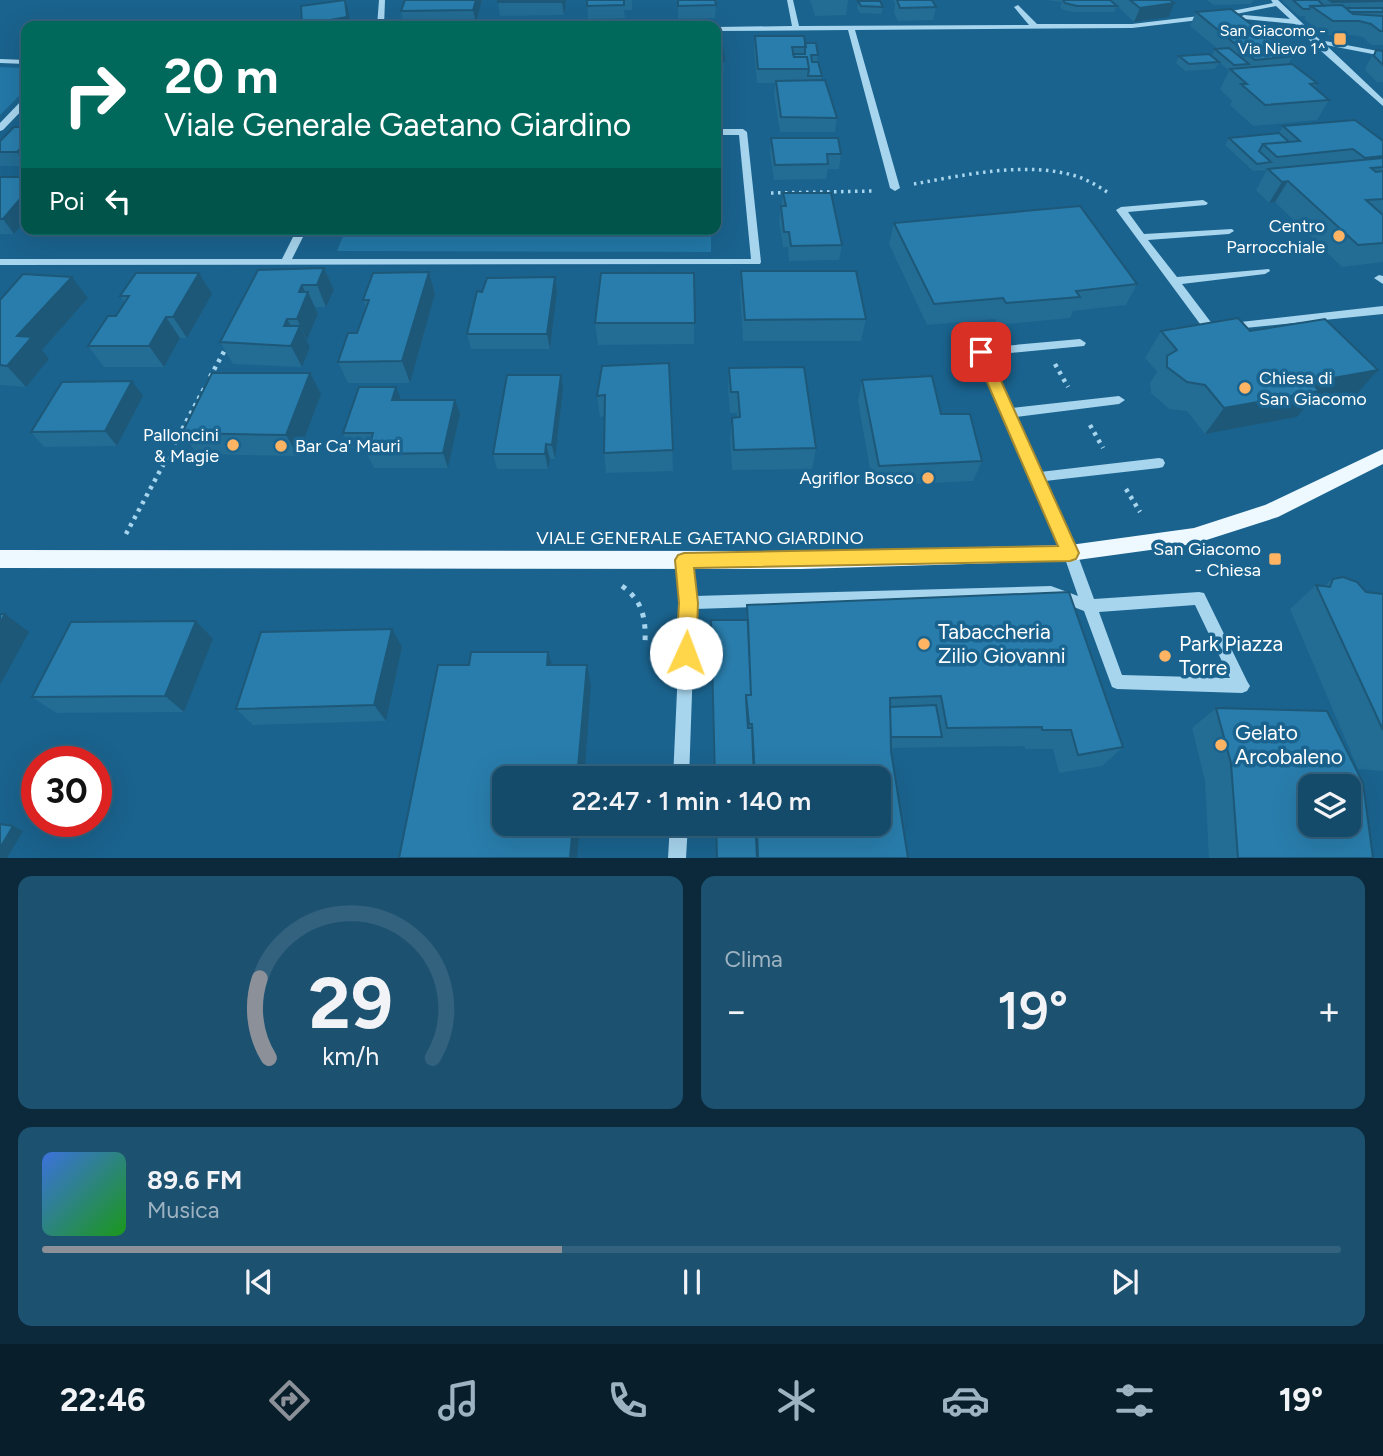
<!DOCTYPE html>
<html lang="it">
<meta charset="utf-8">
<style>
body{margin:0;font-family:Figtree,sans-serif;background:#1d5170;color:#f1f3f6;height:100vh;display:flex;flex-direction:column;font-size:26px;white-space:nowrap}
*{box-sizing:border-box;margin:0}
p{font-size:23px;color:#9db3c1}
.icon{flex:none;width:38px;height:38px;fill:none;stroke:currentColor;stroke-width:2;stroke-linecap:round;stroke-linejoin:round}
.map{position:relative;height:858px;overflow:hidden}
.panel{display:flex;flex-direction:column;gap:18px;padding:18px;background:#0b293a;flex:1}
.panel>*{flex:none}
.top-card{position:absolute;left:21px;top:21px;width:700px;height:214px;border-radius:14px;box-shadow:0 7px 28px #0002,0 0 0 2px #33627e;background:#00695c;color:#fff;overflow:hidden}
.buttons{position:absolute;left:1298px;top:774px;display:grid;gap:14px}
.buttons a{display:grid;place-items:center;width:63px;height:63px;border-radius:14px;background:#144a6a;box-shadow:0 7px 28px #0002,0 0 0 2px #33627e;font-size:35px}
.speed{position:absolute;left:21px;top:746px;display:flex;gap:14px;font-size:35px;font-weight:700;text-align:center}
.speed>*{display:grid;place-content:center;width:91px;height:91px;border-radius:50%;background:#144a6a;box-shadow:0 7px 28px #0002,0 0 0 2px #33627e;line-height:1}
.speed .limit{border:10px solid #d22;background:#fff;color:#111}
.pin{position:absolute;display:grid;place-items:center;width:60px;height:60px;color:#fff;margin:-30px;border-radius:14px;box-shadow:0 4px 10px #0006}
.me{position:absolute;width:77px;margin:-38px;rotate:2deg;stroke-linejoin:round;filter:drop-shadow(0 0 5px #0008)}
.turn{display:flex;align-items:center;gap:24px;height:147px;padding:0 28px;font-size:32px}
.turn .icon{width:91px;height:91px;stroke-width:2.5}
.turn b{display:block;font-size:49px;line-height:60px}
.then{display:flex;align-items:center;height:66px;padding:0 28px;background:#0003;gap:14px;font-size:26px}
.big{font-size:52px;font-weight:600;line-height:1.1}
.panel .tile{flex:1;display:flex;flex-direction:column;justify-content:center;gap:10px;min-width:0;padding:0 24px;border-radius:14px;background:#1d5170}
.panel .dial{align-items:center;gap:0}
.dial svg{height:182px;overflow:visible;fill:none;stroke:#33627e;stroke-width:7;stroke-linecap:round;text-anchor:middle}
.dial text{fill:#f1f3f6;stroke:none}
.song{display:flex;align-items:center;gap:21px}
.cover{width:84px;height:84px;border-radius:10px;background:linear-gradient(135deg,hsl(220 70% 55%),hsl(120 70% 35%))}
.played{height:7px;border-radius:4px;background:linear-gradient(90deg,#8c9099 40%,#33627e 40%)}
.keys{display:flex;justify-content:space-around;direction:ltr}
.heat{display:flex;justify-content:space-between;align-items:center;font-size:38px;direction:ltr}
.panel .tiles{flex:1;display:grid;gap:18px;grid-template-columns:1fr 1fr}
.tile:last-child{grid-column:span 2}
.trip{position:absolute;left:492px;top:766px;width:399px;height:70px;border-radius:14px;background:#144a6a;box-shadow:0 7px 28px #0002,0 0 0 2px #33627e;font-weight:600;line-height:70px;text-align:center}
.tab-bar{display:flex;height:112px;justify-content:space-around;align-items:center;background:#081e2a;color:#9db3c1}
.tab-bar .icon{width:49px;height:49px}
.tab-bar .on{color:#8c9099}
.tab-bar b{font-size:32px;color:#f1f3f6}
.map>svg:first-child{display:block}
</style>
<div class="map">
<svg width="1383" height="858" viewBox="0 0 1383 858">
<rect width="100%" height="100%" fill="#1a638e"/>
<path fill="#2378a7" d="M0,67L26,68V89L0,115Z
M346,229H711V252L337,251Z"/>
<g fill="none" stroke-linecap="round" stroke-linejoin="round">
<path stroke="#a7d5ee" stroke-width="3.5" stroke-dasharray="2.5 4.5" stroke-linecap="butt" d="M914,184C965,175 1025,161 1076,176C1088,180 1100,187 1110,194
M771,193L874,191"/>
<path stroke="#a7d5ee" stroke-width="4.5" stroke-dasharray="3.5 5" stroke-linecap="butt" d="M1055,364L1068,387
M210,377L226,348
M1090,425L1103,448
M1126,489L1140,512
M126,534L206,385"/>
<path stroke="#a7d5ee" stroke-width="5" stroke-dasharray="4.5 7" stroke-linecap="butt" d="M622,586C643,601 646,619 645,643"/>
<path fill="#a7d5ee" fill-rule="evenodd" d="M379,0H385L384,26H377Z
M787,0H793L799,26L1029,25L1014,7L1018,5L1037,24H1132L1216,14L1273,3L1271,0H1278L1320,40L1383,52V56L1326,45L1383,99V106L1312,43L1295,24L1244,19L1240,17L1244,15L1290,19L1276,6L1216,18L1132,28L855,30L900,188L895,191L890,188L848,30L716,31V27L792,26Z
M0,59L26,60V64L0,63Z
M23,99H26V106L3,130L0,131V123Z
M716,129H743L747,132L761,262L760,264L0,265V259H282L297,229H307L292,259H751L739,135H716Z
M1203,200L1208,203L1206,205L1128,212L1144,234L1232,229L1234,231L1229,234L1148,240L1177,277L1269,269L1270,271L1265,274L1182,284L1213,325L1383,306V314L1206,332L1116,210L1121,207Z
M1379,275L1383,276V284L1374,278Z
M1080,339L1086,343L1084,346L988,355L1012,408L1119,396L1125,400L1119,404L1016,417L1040,472L1159,458L1163,459L1165,463L1163,467L1159,468L1045,481L1077,553L1094,599L1199,592L1204,593L1247,681L1250,686L1247,691L1242,693L1117,689L1112,687L1084,611L1051,598L695,609L689,779H673L681,603L677,560L679,556L684,554L689,556L691,560L695,596L1051,586L1078,596L1063,553L975,352L981,348ZM1195,605L1230,678L1122,675L1099,612Z
M670,824H688L686,858H668Z"/>
<path fill="#eef8ff" fill-rule="evenodd" d="M1383,449V464L1278,517L1194,544L1070,561L801,569L0,568V550L801,551L1070,545L1194,528L1265,505Z"/>
</g>
<path fill="#236c94" d="M482,0L476,23L404,25L401,11Z
M498,0H566L564,15L500,16L498,2Z
M587,0H632V10H624L625,18L588,19Z
M678,0L716,5L715,18L678,19Z
M810,0H848L846,15L815,16Z
M893,0H936H932L936,7L933,20L898,21L894,13L895,4Z
M1046,0H1170L1169,17L1134,22L1117,6L1114,12H1074L1063,10L1060,7L1062,2Z
M1207,0H1254L1251,4L1214,5Z
M1283,0H1383V45H1371L1363,37L1351,35H1325L1304,19L1306,16H1299L1282,1Z
M858,1L883,7L881,14L860,13L857,8Z
M1196,12L1293,56L1288,64L1317,83L1314,88L1329,100L1317,120L1253,126L1230,105L1232,101L1220,89L1229,71L1219,62L1215,69L1185,71L1176,63L1179,56L1212,57L1215,49H1218L1190,26Z
M755,36L805,43L818,55L817,62L822,76L821,80L837,118L835,132H780L774,95L775,83H757L754,50Z
M716,43L724,61L723,75H716Z
M1376,50L1383,51V82H1377L1365,70L1367,64Z
M716,78L722,102V117H716Z
M1283,126L1383,141V262L1342,267L1275,202L1269,203L1256,190L1267,170L1253,171L1225,145L1229,138L1279,133Z
M26,127V166H0V141Z
M771,138L841,154L839,169H828L826,179L774,180L770,152Z
M0,177H26V220L14,234H0Z
M783,193L842,245L839,260L789,261L788,247H783L779,221Z
M894,223L1137,284L1126,305L1073,311L1070,318L998,325L995,319L927,325L889,244Z
M160,229H225L223,234L173,236L171,231H161Z
M324,268L334,290L326,307H315L318,314L307,340L310,347L302,367L233,364L220,342Z
M741,271L866,319L861,341H743L740,293Z
M429,272L435,294L410,383H348L338,362L357,333L366,308L363,300Z
M694,273V344L598,345L595,323Z
M72,277L88,298L42,350L49,359L26,387L0,385V300Z
M555,277L557,292L550,349H471L467,334L482,292Z
M212,294L187,338H180L164,367H104L88,346L116,316L125,302L120,296Z
M1161,331H1250L1354,397L1307,405L1297,417L1205,434L1187,411L1169,409L1151,393L1150,383L1157,372L1145,358Z
M669,363L673,471L606,473L604,453V416L600,417L597,396Z
M729,368L816,448L812,469L732,470L730,438L732,418L737,417V413H730L728,389Z
M862,380L941,414L982,461L973,481L873,486L858,401Z
M563,390L555,459H550L548,469H497L493,454Z
M321,394L298,456L197,454L182,433Z
M143,396L117,446L44,447L31,432Z
M401,400L460,414L448,468H374L367,454L369,448H351L343,433Z
M1333,579L1366,592L1383,594V771L1358,769L1290,609L1316,585L1324,586Z
M747,605L1123,747L1102,766L1059,773L1053,749H1025V746L891,748L908,858H716L715,824H878V779H714L711,638V620H746Z
M213,639L184,712L56,713L32,697Z
M402,647L386,721L253,725L236,709Z
M1216,708L1373,858H1209L1205,781L1192,728Z"/>
<path fill="#1d5878" d="M345,0L349,13L350,26H303L302,25Z
M476,0H482L476,23L473,10Z
M563,0H566L564,15L562,2Z
M1174,3L1169,17L1134,22L1140,8Z
M25,144L26,147V166L17,152Z
M1288,181L1275,202L1269,203L1282,182Z
M26,192V220L14,234L3,219Z
M324,268L334,290L326,307L317,285Z
M429,272L435,294L410,383L402,361Z
M199,273L212,294L187,338L173,317Z
M72,277L88,298L42,350L49,359L26,387L7,366L17,336Z
M555,277L557,292L550,349L547,334Z
M302,285L307,296L308,292L318,314L307,340L297,319L299,292Z
M166,317L180,338L164,367L149,346Z
M287,319L296,335L300,326L310,347L302,367L291,346L284,326Z
M1378,370L1354,397L1307,405L1297,417L1205,434L1224,408L1311,382Z
M310,373L321,394L298,456L286,435Z
M561,375L563,390L555,459L552,445Z
M132,381L143,396L117,446L105,431Z
M396,387L402,402L392,400Z
M455,400L460,414L448,468L443,453Z
M546,444L550,459L548,469L545,454Z
M5,614L29,632L0,685V623Z
M196,621L213,639L184,712L165,696Z
M392,629L402,647L386,721L374,705Z
M548,652L555,674L547,665Z
M587,665L591,686L584,779H577Z
M573,824H580L577,858H570Z
M13,826L23,831L7,858H0V848Z"/>
<path fill="#297dac" stroke="#1d5878" stroke-width="2" fill-rule="evenodd" d="M345,0L347,17L302,25L301,6Z
M405,0H476L473,10L401,11Z
M498,0H563L562,2H498Z
M587,0H624V5L587,6Z
M678,0H715L716,5L678,6Z
M897,0H932L936,7L900,8Z
M1063,0H1110L1117,6H1077L1065,3Z
M1130,0H1170L1174,3L1140,8Z
M1293,0H1318L1324,6H1311L1309,9H1303Z
M1329,0H1383V1L1332,2Z
M858,1H880L883,7L861,6Z
M1342,5L1353,14L1383,16V31H1380L1371,24L1359,21H1333L1311,6Z
M1346,8H1383V12H1350Z
M1231,9L1293,56L1255,60L1196,12Z
M755,36H804L806,47H792L794,57H807L809,69H758Z
M716,43L722,44L724,61H716Z
M805,43H816L818,55H811L812,62H818L822,76H808L809,69L807,57H794L793,54H805Z
M1229,48L1249,64L1234,65L1215,49Z
M1376,50L1383,51V65L1374,56Z
M1209,54L1219,62L1189,64L1179,56Z
M1292,64L1317,83L1310,84L1329,100L1265,105L1241,84H1247L1230,69Z
M716,78H721L722,102H716Z
M825,80L837,118L781,117L776,81Z
M1355,120L1383,141V156L1365,158L1353,149L1277,157L1263,144L1300,141L1283,126Z
M14,127H26V144H25L17,152H0V141Z
M1279,133L1289,142L1263,144L1259,151L1271,162L1257,164L1229,138Z
M771,138H838L841,154H827L828,164L775,165Z
M1383,158V167L1371,168L1376,172L1383,171V199L1366,200L1383,215V243L1358,245L1288,181L1282,182L1268,169Z
M0,177H26V192L3,219H0Z
M783,193H831L842,245L791,246L789,232H784L781,206H786Z
M1080,206L1137,284L1076,291L1080,297L1006,303L1003,298L934,304L894,223Z
M324,268L317,285H302L299,292H308L297,319H287L284,326H300L291,346L220,342L258,270Z
M741,271H856L866,319L745,320Z
M429,272L402,361L338,362L348,333H357L369,300H363L373,273Z
M136,273H199L173,317H166L149,346H88L108,316H116L129,296H120Z
M601,273H694L695,323H595Z
M23,274L72,277L17,336L32,337L7,366L0,365V300Z
M555,277L547,334H467L477,291L482,292L487,278Z
M1238,318L1250,331L1325,319L1378,370L1311,382L1319,391L1224,408L1205,385L1187,382L1167,367V356L1177,350L1161,331Z
M669,363L673,450L604,453L605,395L597,396L602,366Z
M804,367L816,448L734,450L732,418L740,417L738,392H731L729,368Z
M212,373H310L286,435L182,433Z
M507,375H561L552,445L546,444L545,454H493Z
M932,376L941,414H970L982,461L879,466L862,380Z
M132,381L105,431L31,432L62,382Z
M359,387H396L392,400H455L443,453L367,454L373,433H343Z
M1343,577L1357,582L1366,592L1383,594V730L1316,585L1330,587L1333,579Z
M1069,592L1123,747L1078,755L1071,730H1042V727L947,728L941,696L890,698L891,751L908,858H758L757,832H749V824H878V779H755L752,724H749L746,695H751L747,605Z
M0,614H5L0,623Z
M711,620H748L751,695H746V699L748,728H752L754,779H715Z
M196,621L165,696L32,697L71,622Z
M392,629L374,705L236,709L261,632Z
M471,652H548L547,665H587L577,779H504V824H573L570,858H399L438,665H469Z
M936,705L942,737H891L890,707Z
M1216,708L1327,711L1363,783L1373,858H1238L1231,763ZM1311,786H1349V824H1311Z
M0,824L13,826L0,848Z
M716,824H748V835H756L757,858H717Z"/>
<path fill="#ffd54a" stroke="#a68a30" stroke-width="2" d="M981,347L988,352L1079,553L1076,559L1070,561L694,568L698,603L696,653L693,660L686,662L679,660L676,653L679,603L675,560L678,555L684,553L1058,546L974,352Z"/>
<g fill="#ffb464" stroke="#1a638e" stroke-width="2.5">
<rect x="1333" y="32" width="14" height="14" rx="3.5"/>
<circle cx="1339" cy="236" r="7"/>
<circle cx="1245" cy="388" r="7"/>
<circle cx="233" cy="445" r="7"/>
<circle cx="281" cy="446" r="7"/>
<circle cx="928" cy="478" r="7"/>
<rect x="1268" y="552" width="14" height="14" rx="3.5"/>
<circle cx="924" cy="644" r="7"/>
<circle cx="1165" cy="656" r="7"/>
<circle cx="1221" cy="745" r="7"/>
</g>
<g text-anchor="middle" stroke-width="7" stroke-linejoin="round" paint-order="stroke">
<g font-size="16" fill="#fff" stroke="#1a638e" text-anchor="end">
<text x="1326" y="36">San Giacomo -<tspan x="1326" dy="18">Via Nievo 1^</tspan></text>
</g>
<g font-size="18" fill="#fff" stroke="#1a638e" text-anchor="end">
<text x="1325" y="232">Centro<tspan x="1325" dy="21">Parrocchiale</tspan></text>
<text x="1259" y="384" text-anchor="start">Chiesa di<tspan x="1259" dy="21">San Giacomo</tspan></text>
<text x="219" y="441">Palloncini<tspan x="219" dy="21">&amp; Magie</tspan></text>
<text x="295" y="452" text-anchor="start">Bar Ca' Mauri</text>
<text x="914" y="484">Agriflor Bosco</text>
<text x="1261" y="555">San Giacomo<tspan x="1261" dy="21">- Chiesa</tspan></text>
</g>
<g font-size="18" fill="#fff" stroke="#1a638e">
<text x="700" y="544">VIALE GENERALE GAETANO GIARDINO</text>
</g>
<g font-size="21" fill="#fff" stroke="#1a638e" text-anchor="start">
<text x="938" y="639">Tabaccheria<tspan x="938" dy="24">Zilio Giovanni</tspan></text>
<text x="1179" y="651">Park Piazza<tspan x="1179" dy="24">Torre</tspan></text>
<text x="1235" y="740">Gelato<tspan x="1235" dy="24">Arcobaleno</tspan></text>
</g>
</g>
</svg>
<div class="buttons">
<a><svg class="icon" aria-label="layers" viewBox="0 0 24 24"><path d="M12 4l9 5-9 5-9-5zM3 14l9 5 9-5"/></svg></a>
</div>
<div class="speed"><div class="limit">30</div></div>
<div class="pin" style="left:981px;top:352px;background:#d93025"><svg class="icon" aria-label="arrive" viewBox="0 0 24 24"><path d="M6 21V4h12l-3 4 3 4H6"/></svg></div>
<svg class="me" style="left:686px;top:653px" viewBox="-20 -20 40 40"><circle r="19" fill="#fff"/><path d="M0-13L10 11 0 6-10 11z" fill="#ffd54a"/></svg>
<div class="trip">22:47 · 1 min · 140 m</div>
<div class="top-card">
<div class="turn"><svg class="icon" aria-label="right" viewBox="0 0 24 24"><path d="M7 20v-9h11M14 6l5 5-5 5"/></svg><div><b>20 m</b>Viale Generale Gaetano Giardino</div></div>
<div class="then">Poi<svg class="icon" aria-label="left" viewBox="0 0 24 24"><path d="M17 20v-9H6M10 6l-5 5 5 5"/></svg></div>
</div>
</div>
<section class="panel">
<div class="tiles">
<div class="tile dial"><svg viewBox="0 0 100 80">
<path d="M14 69A42 42 0 1 1 86 69"/>
<path d="M14 69A42 42 0 0 1 10 34" stroke="#8c9099"/>
<text x="50" y="56" font-size="32" font-weight="700">29</text>
<text x="50" y="72" font-size="11">km/h</text>
</svg></div>
<div class="tile"><p>Clima</p>
<div class="heat"><a>−</a><b class="big">19°</b><a>+</a></div>
</div>
<div class="tile">
<div class="song"><i class="cover"></i><div><b>89.6 FM</b><p>Musica</p></div></div>
<div class="played"></div>
<div class="keys"><svg class="icon" aria-label="previous" viewBox="0 0 24 24"><path d="M18 5L8 12l10 7zM5 5v14"/></svg><svg class="icon" aria-label="pause" viewBox="0 0 24 24"><path d="M8 5v14M16 5v14"/></svg><svg class="icon" aria-label="next" viewBox="0 0 24 24"><path d="M6 5l10 7-10 7zM19 5v14"/></svg></div>
</div>
</div>
</section>
<nav class="tab-bar">
<b>22:46</b>
<svg class="icon on" aria-label="directions" viewBox="0 0 24 24"><path d="M12 3l9 9-9 9-9-9zM9 14v-3h6M13 9l2 2-2 2"/></svg>
<svg class="icon" aria-label="music" viewBox="0 0 24 24"><path d="M9 18V5l10-2v13"/><circle cx="6" cy="18" r="3"/><circle cx="16" cy="16" r="3"/></svg>
<svg class="icon" aria-label="phone" viewBox="0 0 24 24"><path d="M5 4h4l2 5-3 2q2 4 5 5l2-3 5 2v4C11 20 4 13 5 4z"/></svg>
<svg class="icon" aria-label="climate" viewBox="0 0 24 24"><path d="M12 3v18M4 7l16 10M4 17L20 7"/></svg>
<svg class="icon" aria-label="car" viewBox="0 0 24 24"><path d="M5 17H2v-5l4-1 3-4h7l3 4 3 1v5h-3M9 17h6M6 11h13"/><circle cx="7" cy="17" r="2"/><circle cx="17" cy="17" r="2"/></svg>
<svg class="icon" aria-label="filters" viewBox="0 0 24 24"><path d="M4 7h16M4 17h16"/><circle cx="9" cy="7" r="2"/><circle cx="15" cy="17" r="2"/></svg>
<b>19°</b>
</nav>
